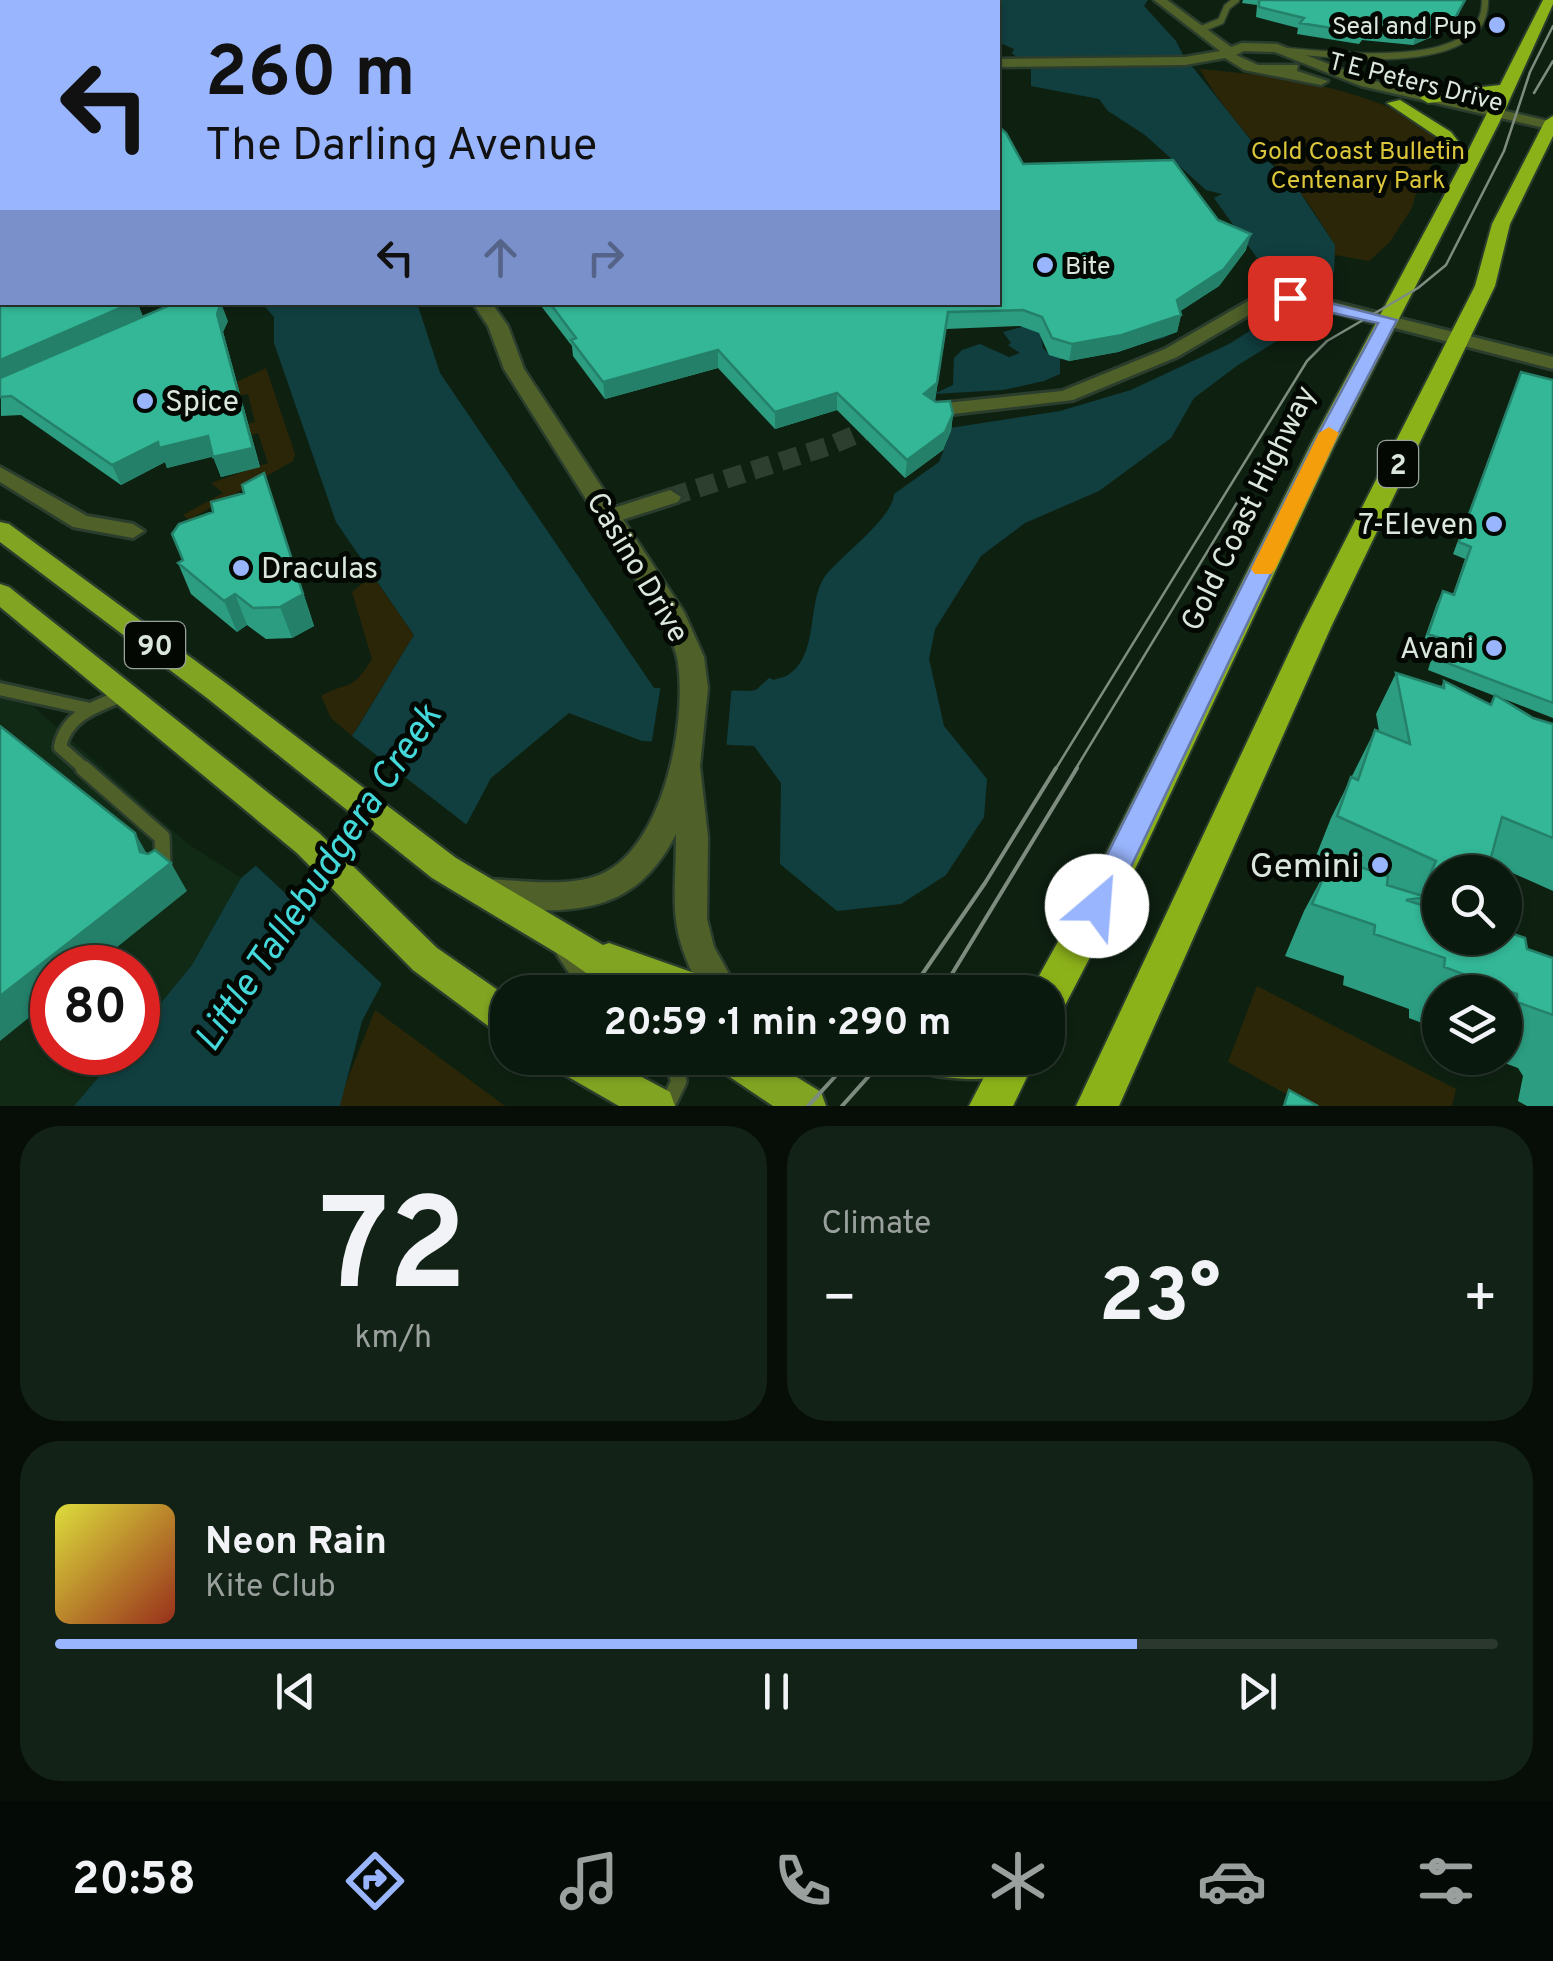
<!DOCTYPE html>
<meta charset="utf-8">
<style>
body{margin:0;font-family:Overpass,sans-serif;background:#132216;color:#f1f3f6;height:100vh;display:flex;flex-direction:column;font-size:38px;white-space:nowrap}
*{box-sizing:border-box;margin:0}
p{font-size:32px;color:#99a09d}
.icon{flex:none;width:55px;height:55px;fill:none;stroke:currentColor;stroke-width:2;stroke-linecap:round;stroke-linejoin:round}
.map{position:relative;height:1106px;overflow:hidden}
.side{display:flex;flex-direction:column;gap:20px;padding:20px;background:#060e07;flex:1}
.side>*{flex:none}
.banner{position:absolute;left:0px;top:0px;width:1000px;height:305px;box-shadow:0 2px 8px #0004,0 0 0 2px #2a382e;background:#99b5fd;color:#111;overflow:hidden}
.controls{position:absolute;left:1422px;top:855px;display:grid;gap:20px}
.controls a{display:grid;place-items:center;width:100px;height:100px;border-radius:50%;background:#0a190d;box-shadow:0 2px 8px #0004,0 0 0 2px #2a382e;font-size:50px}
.speed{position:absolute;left:30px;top:945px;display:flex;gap:20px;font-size:50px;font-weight:700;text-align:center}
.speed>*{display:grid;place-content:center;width:130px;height:130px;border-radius:50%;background:#0a190d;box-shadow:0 2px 8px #0004,0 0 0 2px #2a382e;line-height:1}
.speed .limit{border:15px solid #d22;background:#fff;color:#111}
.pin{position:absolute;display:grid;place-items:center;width:85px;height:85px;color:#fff;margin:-42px;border-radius:20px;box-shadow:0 5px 15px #0006}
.me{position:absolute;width:110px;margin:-55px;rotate:27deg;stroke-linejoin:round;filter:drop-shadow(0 0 8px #0008)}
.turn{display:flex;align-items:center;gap:35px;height:210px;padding:0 40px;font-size:45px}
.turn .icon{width:130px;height:130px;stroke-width:2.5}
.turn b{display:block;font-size:70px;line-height:85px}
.lanes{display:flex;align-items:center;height:95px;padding:0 40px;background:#0003;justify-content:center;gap:50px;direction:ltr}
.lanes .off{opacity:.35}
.big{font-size:75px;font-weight:700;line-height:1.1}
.side .tile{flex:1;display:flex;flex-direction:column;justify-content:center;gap:15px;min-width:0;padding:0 35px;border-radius:40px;background:#132216}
.side .dial{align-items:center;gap:0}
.dial b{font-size:130px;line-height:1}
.song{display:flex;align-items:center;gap:30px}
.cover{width:120px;height:120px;border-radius:15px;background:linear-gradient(135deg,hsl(60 70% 55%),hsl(10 70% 35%))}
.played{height:10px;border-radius:5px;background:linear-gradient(90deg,#99b5fd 75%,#2a382e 75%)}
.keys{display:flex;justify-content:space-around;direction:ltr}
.heat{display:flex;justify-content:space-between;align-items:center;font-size:55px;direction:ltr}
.side .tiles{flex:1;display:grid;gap:20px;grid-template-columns:1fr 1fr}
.tile:last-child{grid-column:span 2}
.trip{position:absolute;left:490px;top:975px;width:575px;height:100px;border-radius:40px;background:#0a190d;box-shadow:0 2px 8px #0004,0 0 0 2px #2a382e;font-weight:700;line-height:100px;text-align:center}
.menu{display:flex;height:160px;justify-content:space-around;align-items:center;background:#040a05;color:#99a09d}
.menu .icon{width:70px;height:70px}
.menu .on{color:#99b5fd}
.menu b{font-size:45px;color:#f1f3f6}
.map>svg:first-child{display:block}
</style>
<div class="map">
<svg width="1553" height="1106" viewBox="0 0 1553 1106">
<rect width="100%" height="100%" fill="#0e2111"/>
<path fill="#112a15" d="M0,677L188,844L241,878L192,965L138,1031V968H52V1052L119,1053L74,1106H0Z"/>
<path fill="#2b2608" d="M1200,69C1280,76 1366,87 1435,131L1437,158L1418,185L1412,208L1389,243L1369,261L1335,255V245C1322,225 1310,203 1294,186C1261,150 1224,113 1200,69Z
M266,368L295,454L293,461L189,520L183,515L223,493L211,483L268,463L258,433L251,435L246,424L255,422L248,394L189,405Z
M377,582L414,635L352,736L331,718L321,696C350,680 351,693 372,659L352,592L363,583Z
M1257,986L1456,1089L1452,1106H1308L1228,1062Z
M375,1010L505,1106H337Z"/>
<path fill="#113f40" d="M851,0H1148L1144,6L1176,41L1183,55L1265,158L1297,188L1335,245L1334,272L1293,331L1238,365L1194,398L1171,438L1099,491L1025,523L981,556L935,629L929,659L944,726L987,779L984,817L946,875L901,904L837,911L780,864L781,783L754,746L642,741L569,713L491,778L362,1021L340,1106H74L119,1053L138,1052V1031L192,965L241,878L271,853L358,727L414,635L336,522L274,343V317L262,303H417L440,373L654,688L748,691L756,690L769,678L774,680C778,678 784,678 788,675C820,655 806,601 826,575C842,555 893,518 894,494L939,462L951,431L934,394L953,385L954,358L962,350L980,344L1009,357L1020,353L1008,345L1011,343L1003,332L1026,326L1040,331L1043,348C1080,388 1215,316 1248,287C1254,282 1255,274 1261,269L1260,262L1214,198L1222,194L1206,190L1145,135L1108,111L1099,99L1031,86V70L1012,53L1014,49L998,42V2Z"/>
<path fill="#0e2111" d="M1296,280L1331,286L1314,313L1275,315L1229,344L1131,390L1060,411L950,428L937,414L934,394L1003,390L1044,381L1060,374V359L1079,360L1164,338L1175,332L1174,324L1216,306L1246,283Z
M661,684L732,685L726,750L651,746Z
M348,733L467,825L382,984L252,862L267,849Z"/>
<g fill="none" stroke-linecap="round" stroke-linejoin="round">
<path stroke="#2d3f2f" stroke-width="19" stroke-dasharray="19 10" stroke-linecap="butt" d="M670,497L829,446L888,421"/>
<g stroke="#2b3d2d" stroke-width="9">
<path id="service-far2" d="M1199,30L1221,21L1227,7L1236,0
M1288,51C1333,54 1487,76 1485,0"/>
</g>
<g stroke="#2b3d2d" stroke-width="18">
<path id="service-far1" d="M0,689L90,709
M86,770L60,747C66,715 97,706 124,695"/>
</g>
<g stroke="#2b3d2d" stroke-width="20">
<path id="service" d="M83,768L162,837L163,869
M564,952L591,992
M661,1058L673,1066L679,1081L667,1106"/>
</g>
<g stroke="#2b3d2d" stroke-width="6">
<path id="minor" d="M0,0H4L7,2L0,6Z
M1280,294L1318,298L1553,357V369L1318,308L1280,304L1261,308L1177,357L1073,400L936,416L926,410L936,404L1062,391L1165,349L1250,300Z
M0,467L87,516L133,524L144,531L133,538L73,527L0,482Z
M670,490L681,497L678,502L609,524L598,517L601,512Z"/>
</g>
<g stroke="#2b3d2d" stroke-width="5">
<path id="tertiary" d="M1154,0H1167L1231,47L1242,43L1277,44L1370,80L1553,122V130L1361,86L1275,52L1244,51L1236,55L1258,65H1298L1297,71L1328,81L1321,85L1244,70L1225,58L1185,65L998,67V59L1185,57L1220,51Z
M472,302H491L508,326L524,369L684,612L704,657L708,688L700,766L708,837L707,919L714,947L739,992H702C666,925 676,906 676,834C643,899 598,913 527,910C509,909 490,909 473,903L468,893L473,883L485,879C521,880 565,888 599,875C663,850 687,723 678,663C676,648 668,634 662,620L504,369L488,326Z"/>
</g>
<g stroke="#2b3d2d" stroke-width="5">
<path id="primary" d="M0,522L9,524L227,684L456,858L603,945L609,943L714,980L719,992H613L565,958L432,878L207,698L0,542Z
M0,584L9,587L319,833L437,948L508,997V1036L495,1031L413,970L297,853L0,607Z
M552,1058H606L670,1092L675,1106H619L558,1071Z
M715,1058H766L821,1092L826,1106H773L721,1071Z
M912,1058H1033L1034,1059L1028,1072C1004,1082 942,1081 918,1071Z"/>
</g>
<g stroke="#2b3d2d" stroke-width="4">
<path id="trunk" d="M1543,0H1553V4L1499,123L1335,444L1127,886L1062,1011L1048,1016V992H1031L1034,985L1101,864L1311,444L1461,164L1449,156L1439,138L1387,103L1400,100L1451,132L1467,153L1496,95L1428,103L1420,98L1428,93L1500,85Z
M1553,116V136L1510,224L1495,286L1331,627L1119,1106H1076L1301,627L1475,286L1492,224L1545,121Z
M994,1058H1036L1013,1106H969Z"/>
</g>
<use href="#service-far2" stroke="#4f6029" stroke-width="6"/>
<use href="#service-far1" stroke="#4f6029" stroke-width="12"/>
<use href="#service" stroke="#4f6029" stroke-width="15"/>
<use href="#minor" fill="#4f6029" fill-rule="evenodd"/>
<use href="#tertiary" fill="#4f6029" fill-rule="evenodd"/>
<use href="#primary" fill="#81a422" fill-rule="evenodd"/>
<use href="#trunk" fill="#8cb21a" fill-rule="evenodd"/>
<path stroke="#7d8c7f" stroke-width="2.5" d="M1534,93L1553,61
M1055,770L1307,361L1327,341L1418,288L1446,265L1504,151L1530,72L1553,26
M1075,770L1241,496"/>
<path stroke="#7d8c7f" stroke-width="4" d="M910,992L985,883L1056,768
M941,992L1077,768
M808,1106L852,1058
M842,1106L885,1058"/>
</g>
<path fill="#2c9d81" d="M1243,0H1465L1452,28L1413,45L1362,40L1359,44L1297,34L1298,28L1256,17L1257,5L1242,3Z
M1023,164L1218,220L1246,250L1219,286L1180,311L1181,315L1177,332L1118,352L1069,361L1049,355L1039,333L1020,326L946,329L935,401L953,414L951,431L943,450L905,478L837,410L775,429L718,368L605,399L573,356L572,346L538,302H998Z
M0,291L2,302H137L143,317L228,321L223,332L260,467L221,477L213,456L167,468L165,462L121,485L21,415L1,416Z
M1521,372L1553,380V718L1496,696L1533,718L1553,724V891L1490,863L1440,872V938L1527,949L1553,958V1106H1527L1518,1101L1523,1076L1518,1068L1491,1058H1505V992H1440V1030L1409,1018V1009L1343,985L1344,976L1285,956L1304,911L1330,863L1316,856L1331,818L1375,730L1379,731L1376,714L1396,673L1441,687L1444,681L1490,704L1495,696L1428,670L1434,650L1422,646L1437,603L1443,591L1453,594L1465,559L1453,554Z
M274,503L314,626L292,638L266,639L247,625L237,632L191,594L178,563Z"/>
<path fill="#248069" d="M830,0H851V2H822Z
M1465,0L1452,28L1413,45L1416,34Z
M1251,234L1246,250L1219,286L1173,316L1177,300Z
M134,302H137L144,319L0,382V360Z
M221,303L228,321L223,332L260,467L221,477L213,457L217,314Z
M948,312L946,329L935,400L924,394Z
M1181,315L1177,332L1118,352L1069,361L1072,344Z
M718,350V368L605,399L603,382Z
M837,393V410L775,429V412Z
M953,414L951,431L943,450L905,478L907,460Z
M208,436L216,456L167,468L165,462L121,485L112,465L158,442Z
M264,473L314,626L292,638L280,607Z
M235,594L247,625L237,632L224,601Z
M135,833L151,861L171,863L187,891L91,968H52V999L0,1041V996L140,852Z"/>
<path fill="#33b796" stroke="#248069" stroke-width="2.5" d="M313,0H830L822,2H307Z
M1259,0H1465L1455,18L1416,34L1365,29L1362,33L1300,23L1304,18L1259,7Z
M2,67V87L0,86V68Z
M998,126L1006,133L1023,164L1173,160L1218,220L1251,234L1224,269L1177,300L1181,315L1122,335L1072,344L1052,338L1042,317L1023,310L948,312L937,383L924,394L936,402L950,401L953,414L945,432L907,460L837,393L775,412L718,350L603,382L571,340L576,338L549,302H998Z
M2,290V302H134L0,360V291Z
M177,302L221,303L217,314L253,448L213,457L208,436L159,448L158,442L112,465L11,396L0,397V378Z
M1521,372L1553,380V703L1434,658L1440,638L1428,634L1443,591L1454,595L1471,547L1459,542Z
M264,473L303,594L280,607L253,608L235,594L224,601L178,563L183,560L172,534L179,524L213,512L211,502L244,493L242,485Z
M1396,673L1444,688V681L1491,705L1495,695L1533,718L1553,724V838L1502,817L1487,872H1440V905H1437L1429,877L1436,861L1337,816L1351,777L1358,780L1375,730L1410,744Z
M0,726L135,833L140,852L148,854L155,850L171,863L0,996Z
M1332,858L1388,876L1387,885L1426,897L1406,900L1440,911V938H1505V931L1525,938L1527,949L1553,958V1015L1517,1002V994L1444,967L1445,958L1374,934L1375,925L1312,904Z
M1289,1090L1318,1106H1284Z"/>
<path fill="#99b5fd" stroke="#6376a4" stroke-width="2.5" d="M1290,293L1397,320L1333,444L1108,915L1097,919L1086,915L1082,906L1086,897L1313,444L1378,323L1284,302V295Z"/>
<path fill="#f59e0b" d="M1329,427L1339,433L1275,569L1271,574H1255L1251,569L1319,433Z"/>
<g fill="#99b5fd" stroke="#030803" stroke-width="4">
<circle cx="1497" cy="25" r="10"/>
<circle cx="1045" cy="265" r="10"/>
<circle cx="145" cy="401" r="10"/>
<circle cx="1494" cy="524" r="10"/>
<circle cx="241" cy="568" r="10"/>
<circle cx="1494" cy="648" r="10"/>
<circle cx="1380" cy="865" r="10"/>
</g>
<g text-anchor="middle" stroke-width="10" stroke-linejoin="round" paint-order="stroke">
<g font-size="25" fill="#dbe7dc" stroke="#030803" text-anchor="end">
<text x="1477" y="34">Seal and Pup</text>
<text x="1065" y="274" text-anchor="start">Bite</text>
</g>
<g font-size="25" fill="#dbe7dc" stroke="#030803">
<text transform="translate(1416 81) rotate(14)" y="9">T E Peters Drive</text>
</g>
<g font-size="25" fill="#dbc63b" stroke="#030803">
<text x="1358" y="159">Gold Coast Bulletin<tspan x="1358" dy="29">Centenary Park</tspan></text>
</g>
<g fill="#030803" stroke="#9aa49b" stroke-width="2.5">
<rect x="1378" y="441" width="40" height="46" rx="8"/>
<rect x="125" y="622" width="60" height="46" rx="8"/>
</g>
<g font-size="28" font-weight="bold" fill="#dbe7dc">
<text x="1398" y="474">2</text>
<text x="155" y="655">90</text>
</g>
<g font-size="30" fill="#dbe7dc" stroke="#030803" text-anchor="start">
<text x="165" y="411">Spice</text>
<text x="1474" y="534" text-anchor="end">7-Eleven</text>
<text x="261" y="578">Draculas</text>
<text x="1474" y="658" text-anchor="end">Avani</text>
</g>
<g font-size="30" fill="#dbe7dc" stroke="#030803">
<text transform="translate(1248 508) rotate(-64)" y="10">Gold Coast Highway</text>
<text transform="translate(638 567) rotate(59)" y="10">Casino Drive</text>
</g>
<g font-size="35" fill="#dbe7dc" stroke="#030803" text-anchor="end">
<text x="1360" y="877">Gemini</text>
</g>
<g font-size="38" font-style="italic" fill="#44d8da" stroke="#030803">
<text transform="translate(317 877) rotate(-56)" y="13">Little Tallebudgera Creek</text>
</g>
</g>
</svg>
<div class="controls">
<a><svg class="icon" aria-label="search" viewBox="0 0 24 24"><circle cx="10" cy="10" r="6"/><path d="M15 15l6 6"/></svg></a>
<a><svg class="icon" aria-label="layers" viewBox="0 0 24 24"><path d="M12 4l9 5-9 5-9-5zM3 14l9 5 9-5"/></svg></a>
</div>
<div class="speed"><div class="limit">80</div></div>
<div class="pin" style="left:1290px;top:298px;background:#d93025"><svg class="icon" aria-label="arrive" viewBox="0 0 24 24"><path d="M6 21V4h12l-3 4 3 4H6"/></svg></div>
<svg class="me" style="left:1097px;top:906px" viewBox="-20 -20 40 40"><circle r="19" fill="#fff"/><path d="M0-13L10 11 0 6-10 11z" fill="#99b5fd"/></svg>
<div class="trip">20:59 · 1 min · 290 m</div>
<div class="banner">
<div class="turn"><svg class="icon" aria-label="left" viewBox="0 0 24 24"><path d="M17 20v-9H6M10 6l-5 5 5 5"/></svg><div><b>260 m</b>The Darling Avenue</div></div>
<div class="lanes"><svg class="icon" aria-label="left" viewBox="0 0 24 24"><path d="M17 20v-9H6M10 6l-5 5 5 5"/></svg><svg class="icon off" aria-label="ahead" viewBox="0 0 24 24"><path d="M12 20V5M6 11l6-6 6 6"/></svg><svg class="icon off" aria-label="right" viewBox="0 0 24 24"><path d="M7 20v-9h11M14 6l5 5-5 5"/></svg></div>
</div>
</div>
<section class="side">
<div class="tiles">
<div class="tile dial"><b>72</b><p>km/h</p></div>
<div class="tile"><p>Climate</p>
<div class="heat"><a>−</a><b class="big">23°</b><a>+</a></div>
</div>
<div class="tile">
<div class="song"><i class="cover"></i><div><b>Neon Rain</b><p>Kite Club</p></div></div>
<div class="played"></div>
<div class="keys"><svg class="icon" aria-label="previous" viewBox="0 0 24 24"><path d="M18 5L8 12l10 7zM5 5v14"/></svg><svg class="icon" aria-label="pause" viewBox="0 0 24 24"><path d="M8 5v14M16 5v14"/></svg><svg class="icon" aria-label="next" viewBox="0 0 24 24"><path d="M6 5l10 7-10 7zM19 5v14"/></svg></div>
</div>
</div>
</section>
<nav class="menu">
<b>20:58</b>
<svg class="icon on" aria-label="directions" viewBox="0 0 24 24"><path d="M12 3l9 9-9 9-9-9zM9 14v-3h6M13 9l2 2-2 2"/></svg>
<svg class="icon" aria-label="music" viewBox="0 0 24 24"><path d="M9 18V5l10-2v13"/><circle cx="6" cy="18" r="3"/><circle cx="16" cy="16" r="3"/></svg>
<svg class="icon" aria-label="phone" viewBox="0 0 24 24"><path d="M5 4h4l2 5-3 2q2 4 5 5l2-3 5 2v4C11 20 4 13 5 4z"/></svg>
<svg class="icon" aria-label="climate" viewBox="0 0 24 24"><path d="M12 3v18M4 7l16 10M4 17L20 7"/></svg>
<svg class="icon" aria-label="car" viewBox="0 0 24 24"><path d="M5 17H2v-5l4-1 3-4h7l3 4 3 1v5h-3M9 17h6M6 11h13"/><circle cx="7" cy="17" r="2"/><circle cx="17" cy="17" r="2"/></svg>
<svg class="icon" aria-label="filters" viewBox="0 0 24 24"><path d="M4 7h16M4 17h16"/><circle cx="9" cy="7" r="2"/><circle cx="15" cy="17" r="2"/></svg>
</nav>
